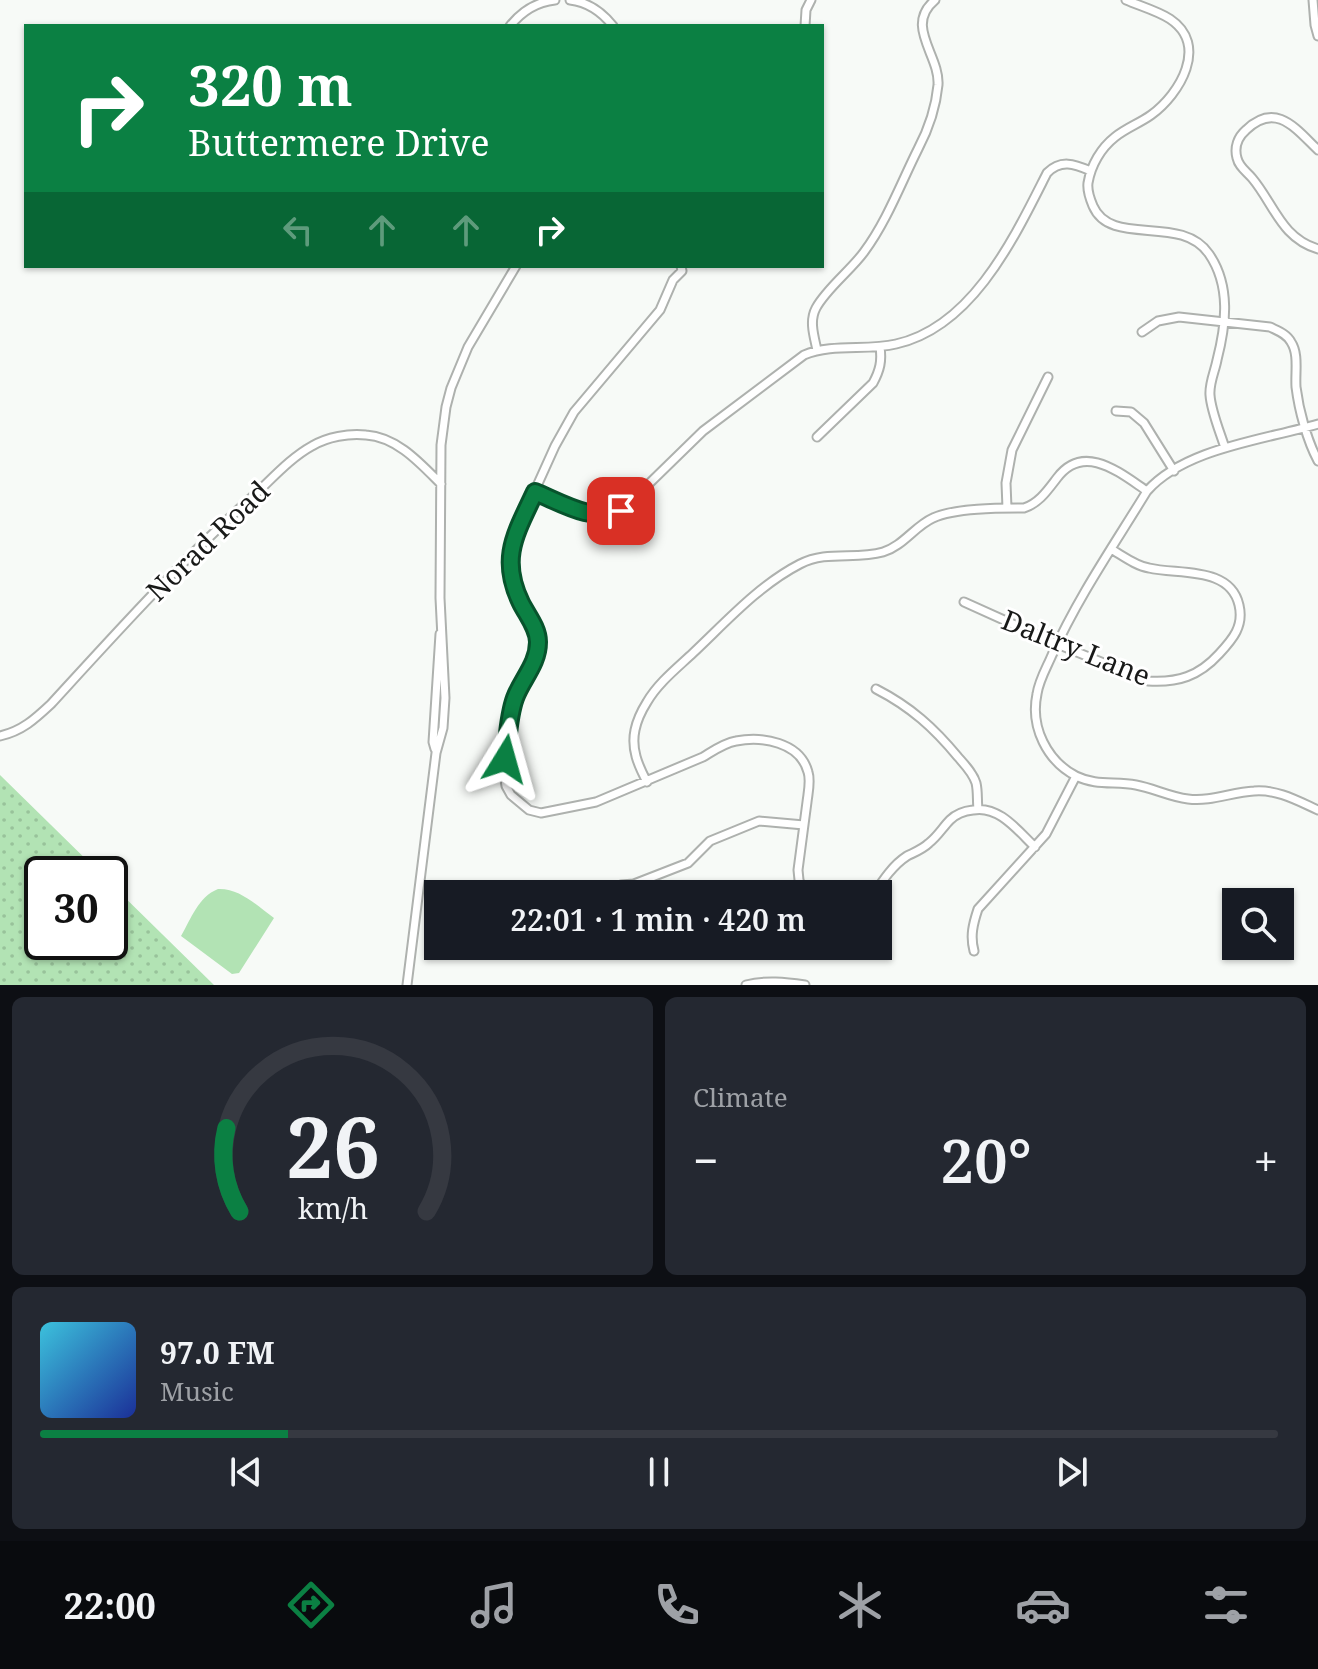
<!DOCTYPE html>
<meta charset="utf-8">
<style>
body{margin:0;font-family:"Noto Serif",serif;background:#242831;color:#f1f3f6;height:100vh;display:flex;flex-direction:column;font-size:30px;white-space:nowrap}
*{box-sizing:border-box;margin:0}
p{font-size:26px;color:#9ea1a6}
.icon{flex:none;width:44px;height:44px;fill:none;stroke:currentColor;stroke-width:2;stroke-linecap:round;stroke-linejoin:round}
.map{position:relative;height:985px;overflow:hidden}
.sheet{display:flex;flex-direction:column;gap:12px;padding:12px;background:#0d0f14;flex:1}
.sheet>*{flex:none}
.hud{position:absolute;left:24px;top:24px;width:800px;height:244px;border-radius:0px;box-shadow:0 2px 6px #0004;background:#0b8043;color:#fff;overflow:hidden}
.controls{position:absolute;left:1222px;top:888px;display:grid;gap:16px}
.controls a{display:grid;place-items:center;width:72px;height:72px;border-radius:0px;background:#171b24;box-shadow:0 2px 6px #0004;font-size:40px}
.speed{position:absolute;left:24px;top:856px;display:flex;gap:16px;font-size:40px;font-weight:700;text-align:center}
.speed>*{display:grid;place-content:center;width:104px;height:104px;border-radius:50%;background:#171b24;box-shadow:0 2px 6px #0004;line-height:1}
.speed .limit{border:4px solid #111;border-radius:12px;background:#fff;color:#111}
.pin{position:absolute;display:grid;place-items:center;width:68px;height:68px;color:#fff;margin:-34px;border-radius:16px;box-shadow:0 4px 12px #0006}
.me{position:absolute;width:88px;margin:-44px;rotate:8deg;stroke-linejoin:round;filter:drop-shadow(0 0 6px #0008)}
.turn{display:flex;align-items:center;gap:28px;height:168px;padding:0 32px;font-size:36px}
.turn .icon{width:104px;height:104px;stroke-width:2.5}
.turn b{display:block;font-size:56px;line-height:68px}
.lanes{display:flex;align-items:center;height:76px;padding:0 32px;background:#0003;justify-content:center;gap:40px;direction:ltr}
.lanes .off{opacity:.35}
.big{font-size:60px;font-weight:600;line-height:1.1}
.sheet .tile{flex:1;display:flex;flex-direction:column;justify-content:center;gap:12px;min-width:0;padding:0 28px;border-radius:12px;background:#242831}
.sheet .dial{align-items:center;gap:0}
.dial svg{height:208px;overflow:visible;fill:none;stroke:#363941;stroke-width:7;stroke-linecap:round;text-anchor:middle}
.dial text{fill:#f1f3f6;stroke:none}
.song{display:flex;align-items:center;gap:24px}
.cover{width:96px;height:96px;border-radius:12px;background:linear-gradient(135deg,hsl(190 70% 55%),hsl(230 70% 35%))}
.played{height:8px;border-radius:4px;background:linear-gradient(90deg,#0b8043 20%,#363941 20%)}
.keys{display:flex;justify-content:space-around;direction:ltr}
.heat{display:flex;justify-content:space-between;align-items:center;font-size:44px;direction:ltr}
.sheet .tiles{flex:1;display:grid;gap:12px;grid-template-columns:1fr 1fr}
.tile:last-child{grid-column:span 2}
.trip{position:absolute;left:424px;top:880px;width:468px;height:80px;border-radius:0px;background:#171b24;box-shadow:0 2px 6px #0004;font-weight:600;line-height:80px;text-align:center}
.menu{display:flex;height:128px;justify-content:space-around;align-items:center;background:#090b0e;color:#9ea1a6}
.menu .icon{width:56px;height:56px}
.menu .current{color:#0b8043}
.menu b{font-size:36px;color:#f1f3f6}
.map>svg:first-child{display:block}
</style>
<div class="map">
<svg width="1318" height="985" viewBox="0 0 1318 985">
<defs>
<pattern id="park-dots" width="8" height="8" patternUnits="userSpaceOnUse" patternTransform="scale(2)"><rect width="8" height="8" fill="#b2e3b4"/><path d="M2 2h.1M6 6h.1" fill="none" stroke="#98c29a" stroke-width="1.8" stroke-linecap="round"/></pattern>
</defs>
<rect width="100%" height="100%" fill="#f7faf7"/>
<path fill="#b2e3b4" d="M218,889C240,888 257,906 274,918L239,973L232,974L181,936C191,919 198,897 218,889Z"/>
<path fill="url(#park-dots)" d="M0,775L101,874H42V942H110V883L214,985H0Z"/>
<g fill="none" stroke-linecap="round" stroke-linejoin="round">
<g stroke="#aeb1ae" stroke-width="11">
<path id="minor" d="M570,0C587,2 602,12 613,26
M1126,0C1140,6 1158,11 1170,19C1209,45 1180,94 1151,115C1140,123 1126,128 1115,137C1101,148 1091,165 1088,183C1087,191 1090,199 1093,206C1111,248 1181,213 1209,254C1231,286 1226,325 1217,360C1215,371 1209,383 1210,395C1211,411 1220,432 1225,448
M1313,0L1315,25L1318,36
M510,26C522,11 536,2 555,0
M805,26L806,10L811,0
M1318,150C1296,129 1276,101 1246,130C1238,137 1234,147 1237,158C1239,167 1246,171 1252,178C1274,204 1281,238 1318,249
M681,266L682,271L673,280L660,310L574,412L555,446L513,539L510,562L512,581L535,628L538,640L534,662L515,698L512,709L504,773L506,786L511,795L529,810L541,813L596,802L703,757C713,751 724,743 736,741C762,736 800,742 808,772C811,781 808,793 807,802C804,825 801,847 798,870L799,880L804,894
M1142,332L1158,321L1179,317L1270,327C1278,331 1287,334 1291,342C1299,354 1295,372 1296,387C1299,411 1307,440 1318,461
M817,350C814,336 809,321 816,308C826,289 851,270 864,252C887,221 901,183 918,149C928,130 936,106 938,85C940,55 904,26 935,0
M1116,411L1131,412L1144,423L1174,471
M1318,424C1264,440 1185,448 1147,491C1114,545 1078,597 1052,655C1047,667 1039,680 1037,694C1030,727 1047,761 1076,776C1096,786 1115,781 1136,785C1153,788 1170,797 1188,799C1211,802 1232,792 1254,791C1277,789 1298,801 1318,810
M817,437L873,383C880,370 882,361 880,347
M535,492C562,503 592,522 621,511L703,431L804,355C833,343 866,351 896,344C973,327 1015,236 1047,173C1061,159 1074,164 1091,171
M1007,508L1006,483L1012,450L1048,377
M964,602L1057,644L1148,681C1178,683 1199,676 1219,654C1233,639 1244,626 1239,605C1230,566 1179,575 1149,568C1136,566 1123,556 1111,549
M876,689C911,707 934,728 958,757C965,765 973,773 976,783C978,791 977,801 978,809
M0,736C22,731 35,719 51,704C116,633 180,562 252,497C271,480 290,458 312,446C327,437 349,433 366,435C397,437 420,463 441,484
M435,749L433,742L440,634
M647,782C638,765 631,749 635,730C637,720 642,710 647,702C658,683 677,668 693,653C726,622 759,585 800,564C827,550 855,560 883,552C903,546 915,526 933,518C954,508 1000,508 1024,508C1039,503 1047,491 1057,478C1084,442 1120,473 1147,491
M621,885L634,884L688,863L710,841L759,821L804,825
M874,894C883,880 893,865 907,856C915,852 923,849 929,843C938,836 943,827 950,820C957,813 964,811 973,810C999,805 1018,831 1035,847
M974,951C970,936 973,924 978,909L1046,834L1076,776
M407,985L436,753L443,728L445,698L440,598L441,445L446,407L451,388L468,347L516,266
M746,985C766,980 785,982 805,985"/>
</g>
<use href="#minor" stroke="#fff" stroke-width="7"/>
</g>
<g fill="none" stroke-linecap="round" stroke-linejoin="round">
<g stroke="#07532c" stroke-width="20">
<path id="route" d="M505,759C508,740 508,717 515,698C522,679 538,664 538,642C538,628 527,615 521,603C499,558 516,533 535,492C562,503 591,522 621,511"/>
</g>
<use href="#route" stroke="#0b8043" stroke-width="14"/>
</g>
<g text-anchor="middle" stroke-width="6" stroke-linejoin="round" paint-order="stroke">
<g font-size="28" fill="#181918" stroke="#fff">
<text transform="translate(208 541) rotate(-44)" y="10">Norad Road</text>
<text transform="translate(1076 648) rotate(22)" y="10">Daltry Lane</text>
</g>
</g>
</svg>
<div class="controls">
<a><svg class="icon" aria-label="search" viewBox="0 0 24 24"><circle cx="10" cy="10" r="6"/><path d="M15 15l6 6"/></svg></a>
</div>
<div class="speed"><div class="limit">30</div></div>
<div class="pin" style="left:621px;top:511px;background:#d93025"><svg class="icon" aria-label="arrive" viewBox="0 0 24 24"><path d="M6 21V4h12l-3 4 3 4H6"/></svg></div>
<svg class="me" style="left:505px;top:759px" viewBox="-20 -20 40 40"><path d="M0-17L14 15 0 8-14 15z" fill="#0b8043" stroke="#fff" stroke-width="4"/></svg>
<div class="trip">22:01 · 1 min · 420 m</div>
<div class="hud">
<div class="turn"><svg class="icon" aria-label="right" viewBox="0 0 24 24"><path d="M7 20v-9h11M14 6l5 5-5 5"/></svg><div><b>320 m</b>Buttermere Drive</div></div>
<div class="lanes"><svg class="icon off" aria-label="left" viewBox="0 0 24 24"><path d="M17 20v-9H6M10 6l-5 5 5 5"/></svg><svg class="icon off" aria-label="ahead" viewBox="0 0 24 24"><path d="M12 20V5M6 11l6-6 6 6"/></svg><svg class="icon off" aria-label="ahead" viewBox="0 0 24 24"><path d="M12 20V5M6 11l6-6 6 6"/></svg><svg class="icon" aria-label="right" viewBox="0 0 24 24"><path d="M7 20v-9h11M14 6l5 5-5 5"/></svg></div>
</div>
</div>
<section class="sheet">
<div class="tiles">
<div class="tile dial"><svg viewBox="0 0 100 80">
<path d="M14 69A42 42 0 1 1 86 69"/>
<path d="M14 69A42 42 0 0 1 9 37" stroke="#0b8043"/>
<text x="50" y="56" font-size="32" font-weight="700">26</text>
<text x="50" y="72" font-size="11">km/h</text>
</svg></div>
<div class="tile"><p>Climate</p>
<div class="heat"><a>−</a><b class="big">20°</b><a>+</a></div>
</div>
<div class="tile">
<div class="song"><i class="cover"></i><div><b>97.0 FM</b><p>Music</p></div></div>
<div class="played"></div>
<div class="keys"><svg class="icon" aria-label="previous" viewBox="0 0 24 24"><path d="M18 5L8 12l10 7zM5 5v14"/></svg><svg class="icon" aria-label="pause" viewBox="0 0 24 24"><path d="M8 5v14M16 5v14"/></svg><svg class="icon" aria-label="next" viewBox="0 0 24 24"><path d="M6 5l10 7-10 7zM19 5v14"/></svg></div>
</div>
</div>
</section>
<nav class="menu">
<b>22:00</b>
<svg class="icon current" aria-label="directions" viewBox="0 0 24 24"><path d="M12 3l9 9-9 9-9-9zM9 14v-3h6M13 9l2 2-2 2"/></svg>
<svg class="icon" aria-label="music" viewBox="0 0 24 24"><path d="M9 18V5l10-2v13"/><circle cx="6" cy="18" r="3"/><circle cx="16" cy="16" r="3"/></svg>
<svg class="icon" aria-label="phone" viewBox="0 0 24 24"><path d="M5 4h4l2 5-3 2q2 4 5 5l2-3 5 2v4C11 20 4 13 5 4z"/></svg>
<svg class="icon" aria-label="climate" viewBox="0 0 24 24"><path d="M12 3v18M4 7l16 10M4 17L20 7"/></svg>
<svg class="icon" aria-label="car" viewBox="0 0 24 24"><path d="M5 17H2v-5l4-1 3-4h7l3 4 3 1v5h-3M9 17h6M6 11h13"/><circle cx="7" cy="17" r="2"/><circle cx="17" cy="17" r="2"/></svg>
<svg class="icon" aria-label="filters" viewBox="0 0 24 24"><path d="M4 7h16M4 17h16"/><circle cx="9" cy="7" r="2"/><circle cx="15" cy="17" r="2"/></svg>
</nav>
